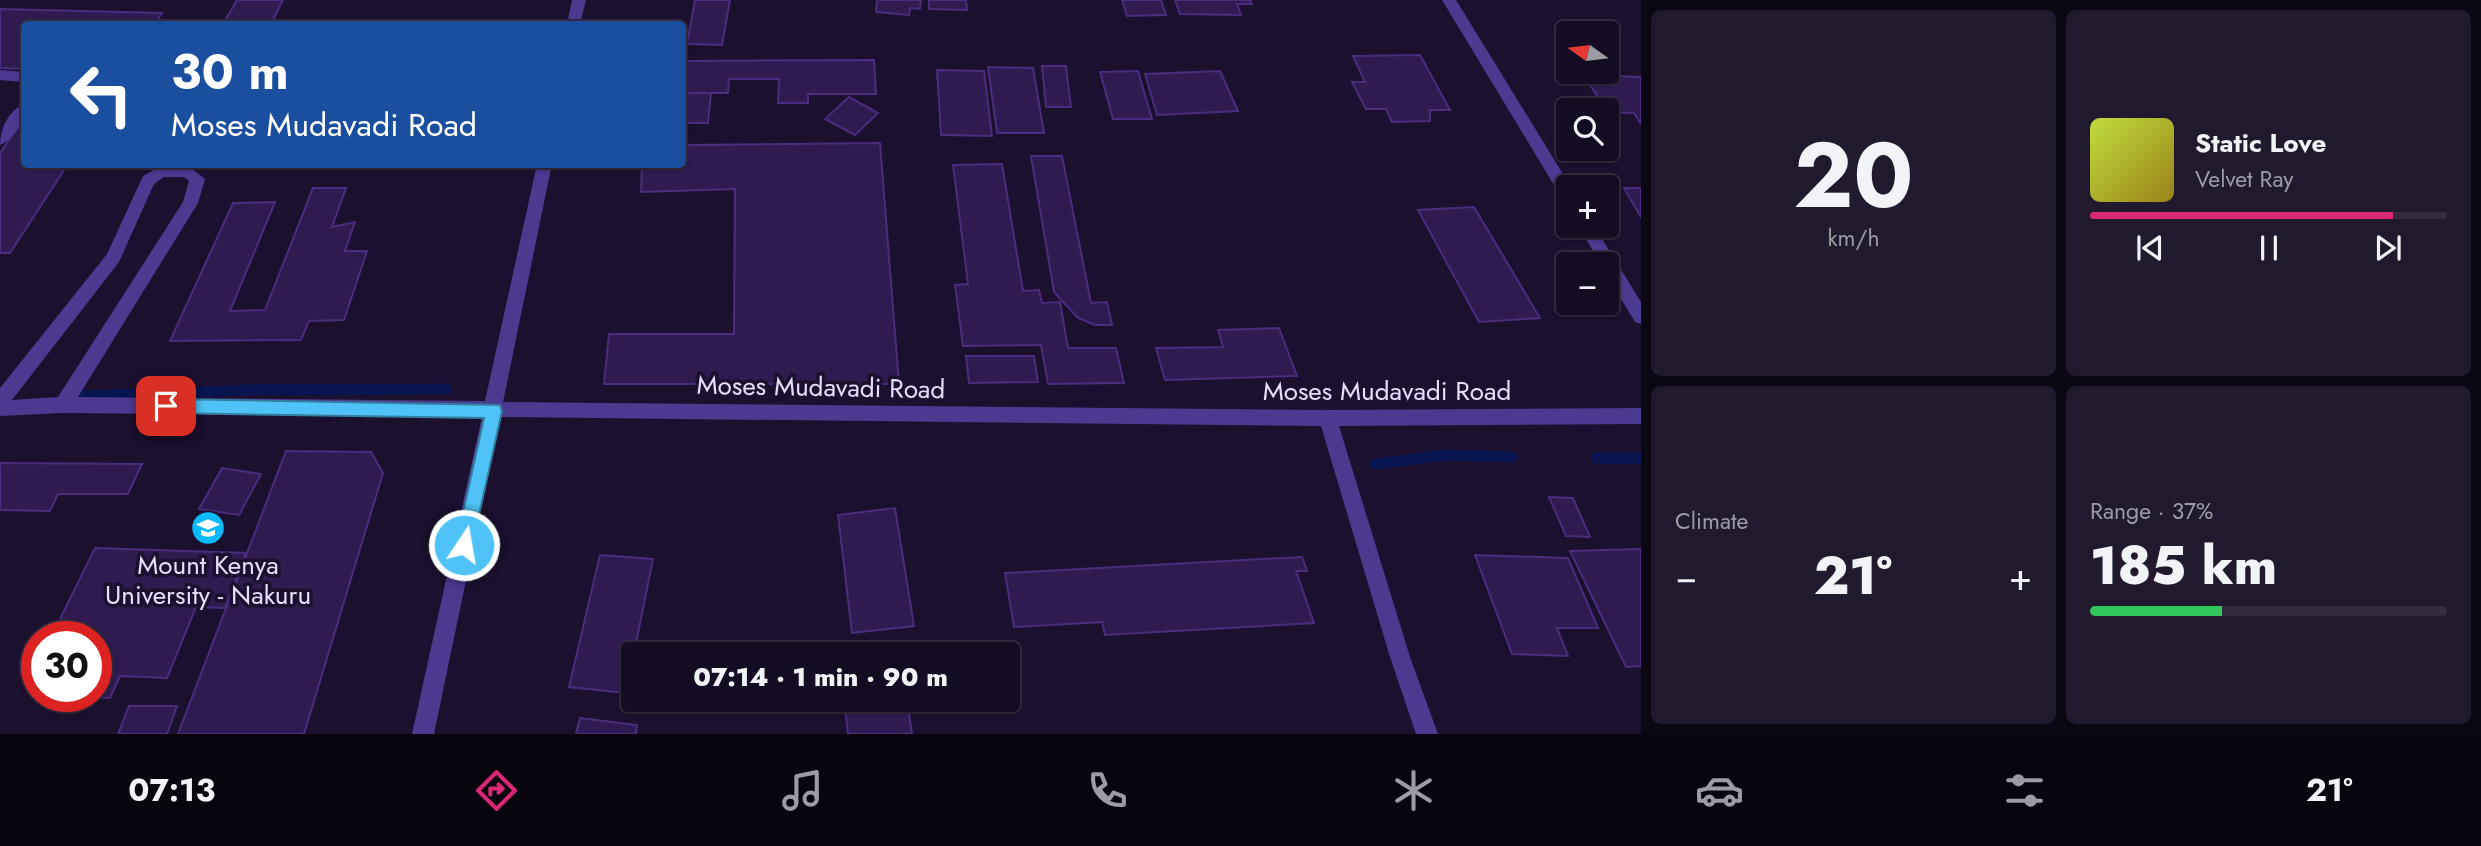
<!DOCTYPE html>
<meta charset="utf-8">
<style>
body{margin:0;font-family:Jost,sans-serif;background:#211a2f;color:#f1f3f6;height:100vh;display:flex;flex-direction:column;font-size:26px;white-space:nowrap}
*{box-sizing:border-box;margin:0}
p{font-size:23px;color:#9d9ba5}
.icon{flex:none;width:38px;height:38px;fill:none;stroke:currentColor;stroke-width:2;stroke-linecap:round;stroke-linejoin:round}
.map{position:relative;flex:1;overflow:hidden}
.details{display:flex;flex-direction:column;gap:10px;padding:10px;background:#0b0713;width:840px}
.details>*{flex:none}
.top-card{position:absolute;left:21px;top:21px;width:665px;height:147px;border-radius:7px;box-shadow:0 2px 5px #0004,0 0 0 2px #332c40;background:#1a4fa0;color:#fff;overflow:hidden}
.needle{width:46px;rotate:284deg}
.buttons{position:absolute;left:1556px;top:21px;display:grid;gap:14px}
.buttons a{display:grid;place-items:center;width:63px;height:63px;border-radius:7px;background:#140c22;box-shadow:0 2px 5px #0004,0 0 0 2px #332c40;font-size:35px}
.speed{position:absolute;left:21px;top:621px;display:flex;gap:14px;font-size:35px;font-weight:700;text-align:center}
.speed>*{display:grid;place-content:center;width:91px;height:91px;border-radius:50%;background:#140c22;box-shadow:0 2px 5px #0004,0 0 0 2px #332c40;line-height:1}
.speed .limit{border:10px solid #d22;background:#fff;color:#111}
.pin{position:absolute;display:grid;place-items:center;width:60px;height:60px;color:#fff;margin:-30px;border-radius:14px;box-shadow:0 4px 10px #0006}
.me{position:absolute;width:77px;margin:-38px;rotate:12deg;stroke-linejoin:round;filter:drop-shadow(0 0 5px #0008)}
.turn{display:flex;align-items:center;gap:24px;height:147px;padding:0 35px;font-size:32px}
.turn .icon{width:91px;height:91px;stroke-width:2.5}
.turn b{display:block;font-size:49px;line-height:60px}
.big{font-size:52px;font-weight:800;line-height:1.1}
.details .tile{flex:1;display:flex;flex-direction:column;justify-content:center;gap:10px;min-width:0;padding:0 24px;border-radius:10px;background:#211a2f}
.details .dial{align-items:center;gap:0}
.dial b{font-size:91px;line-height:1}
.song{display:flex;align-items:center;gap:21px}
.cover{width:84px;height:84px;border-radius:10px;background:linear-gradient(135deg,hsl(70 70% 55%),hsl(50 70% 35%))}
.played{height:7px;border-radius:4px;background:linear-gradient(90deg,#db2777 85%,#332c40 85%)}
.keys{display:flex;justify-content:space-around;direction:ltr}
.heat{display:flex;justify-content:space-between;align-items:center;font-size:38px;direction:ltr}
.charge{height:10px;border-radius:5px;background:linear-gradient(90deg,#34c759 37%,#332c40 0)}
.details .tiles{flex:1;display:grid;gap:10px;grid-template-columns:repeat(2,1fr)}
.trip{position:absolute;left:621px;top:642px;width:399px;height:70px;border-radius:7px;background:#140c22;box-shadow:0 2px 5px #0004,0 0 0 2px #332c40;font-weight:800;line-height:70px;text-align:center}
.menu{display:flex;height:112px;justify-content:space-around;align-items:center;background:#08050e;color:#9d9ba5}
.menu .icon{width:49px;height:49px}
.menu .current{color:#db2777}
.menu b{font-size:32px;color:#f1f3f6}
main{display:flex;flex:1;min-height:0}
.map>svg:first-child{display:block}
</style>
<main>
<div class="map">
<svg width="1641" height="734" viewBox="0 0 1641 734">
<rect width="100%" height="100%" fill="#1b102e"/>
<g fill="none" stroke-linecap="round" stroke-linejoin="round">
<path stroke="#081550" stroke-width="11" d="M81,396L252,390L446,389
M1596,458H1641
M1375,464L1446,455L1512,457"/>
</g>
<path fill="#2f1b50" stroke="#4b2c7e" stroke-width="2" d="M237,0H283L271,24H223Z
M695,0H730L722,45L687,44Z
M877,0H921L920,9L910,8L909,15L876,12Z
M929,0H966L967,10L929,9Z
M1122,0H1161L1166,15L1127,16Z
M1175,0H1250L1252,4H1237L1241,15L1180,14Z
M0,9L162,13L155,24H24V69L0,68Z
M1420,55L1450,110H1430V121L1392,122L1386,109H1366L1352,82H1365L1353,56Z
M874,60L876,94H808V103H778L779,79H729L728,93H682V61Z
M1042,66H1066L1071,107H1046Z
M988,67L1033,68L1044,133H997Z
M937,70L984,71L992,136L941,135Z
M1138,71L1152,119H1113L1100,72Z
M1220,71L1238,111L1157,115L1145,74Z
M1584,75L1641,77V124L1634,113L1607,112Z
M682,93H711L708,123H682Z
M849,97L878,113L855,135L825,119Z
M24,118V164H68L10,253H0V153Z
M880,143L899,384H604L609,334H734L735,189L641,192L642,164H682V145Z
M1031,156H1062L1091,303L1107,302L1112,325H1095L1078,318L1054,292Z
M1002,164L1023,291L1039,290L1042,303L1060,302L1068,348H1116L1124,383L1048,384L1041,345L963,346L955,285L968,284L953,165Z
M313,188H346L332,227L355,222L345,251H367L344,320L309,321L301,340L170,341L233,203L275,202L230,311L265,310Z
M1624,188H1641V217Z
M1474,207L1540,318L1479,322L1418,210Z
M1279,328L1297,376L1165,380L1156,348L1223,347L1218,330Z
M966,356H1034L1038,382L969,383Z
M286,451L371,452L383,473L304,734H178Z
M0,463L142,464L128,494H58L50,511L0,510Z
M222,468L261,474L239,515L199,509Z
M1549,497L1573,498L1590,537L1566,536Z
M895,508L914,626L852,633L838,515Z
M95,548L246,553L225,608L196,607L167,678L120,676L110,698L70,696H96V637H77L81,629L56,627Z
M1641,549V666L1626,667L1570,551Z
M600,555L653,559L626,693L569,687Z
M1475,555L1568,558L1598,628H1557L1568,656L1512,654Z
M1302,557L1307,571H1296L1314,623L1105,635L1102,622L1014,627L1005,573Z
M844,700H907L912,734H848Z
M129,706H177L167,734H118Z
M580,718L637,725L636,734H576Z"/>
<g fill="none" stroke-linecap="round" stroke-linejoin="round">
<path fill="#4c3990" fill-rule="evenodd" d="M572,0H586L580,24H567Z
M1442,0H1456L1571,187H1568V202L1563,200Z
M0,70L24,72V82L0,80Z
M24,104C25,119 15,139 0,145C0,129 8,111 24,104Z
M537,164H552L503,402L1328,410L1641,408V424L1339,426L1410,657L1438,734H1416L1390,657L1321,426L500,417L434,734H412L482,417L63,413L0,416V388L107,254L143,176L161,166L187,165L205,179L198,203L78,397L485,401ZM164,177H184L189,181L183,202L58,397L12,400L119,262L154,184Z
M1578,226H1594L1641,302V324L1635,322L1606,274V264H1601Z"/>
</g>
<path fill="#4fc3f7" stroke="#337fa1" stroke-width="2" d="M166,399L500,405L502,411L471,551L464,554L458,551L456,545L484,418L166,413L158,406Z"/>
<defs>
<g id="university-disc" transform="scale(1.75)"><circle r="9.5" fill="#09baff" stroke="#1b102e"/><path d="M0-5L7-2L0 1L-7-2ZM-4 1L0 2.5L4 1V4Q0 6-4 4Z" fill="#fff"/></g>
</defs>
<g fill-rule="evenodd">
<use href="#university-disc" x="208" y="528"/>
</g>
<g text-anchor="middle" stroke-width="7" stroke-linejoin="round" paint-order="stroke">
<g font-size="26" fill="#e7ddff" stroke="#1b102e">
<text transform="translate(821 387) rotate(1)" y="9">Moses Mudavadi Road</text>
<text x="1387" y="400">Moses Mudavadi Road</text>
</g>
<g font-size="26" fill="#e7ddff" stroke="#1b102e">
<text x="208" y="574">Mount Kenya<tspan x="208" dy="30">University - Nakuru</tspan></text>
</g>
</g>
</svg>
<div class="buttons">
<a><svg class="needle" viewBox="-14 -14 28 28"><path d="M0-13l5 13h-10z" fill="#e53935"/><path d="M0 13l5-13h-10z" fill="#9d9ba5"/></svg></a>
<a><svg class="icon" aria-label="search" viewBox="0 0 24 24"><circle cx="10" cy="10" r="6"/><path d="M15 15l6 6"/></svg></a>
<a>+</a>
<a>−</a>
</div>
<div class="speed"><div class="limit">30</div></div>
<div class="pin" style="left:166px;top:406px;background:#d93025"><svg class="icon" aria-label="arrive" viewBox="0 0 24 24"><path d="M6 21V4h12l-3 4 3 4H6"/></svg></div>
<svg class="me" style="left:464px;top:545px" viewBox="-20 -20 40 40"><circle r="17" fill="#4fc3f7" stroke="#fff" stroke-width="3"/><path d="M0-11L8 9 0 5-8 9z" fill="#fff"/></svg>
<div class="trip">07:14 · 1 min · 90 m</div>
<div class="top-card">
<div class="turn"><svg class="icon" aria-label="left" viewBox="0 0 24 24"><path d="M17 20v-9H6M10 6l-5 5 5 5"/></svg><div><b>30 m</b>Moses Mudavadi Road</div></div>
</div>
</div>
<section class="details">
<div class="tiles">
<div class="tile dial"><b>20</b><p>km/h</p></div>
<div class="tile">
<div class="song"><i class="cover"></i><div><b>Static Love</b><p>Velvet Ray</p></div></div>
<div class="played"></div>
<div class="keys"><svg class="icon" aria-label="previous" viewBox="0 0 24 24"><path d="M18 5L8 12l10 7zM5 5v14"/></svg><svg class="icon" aria-label="pause" viewBox="0 0 24 24"><path d="M8 5v14M16 5v14"/></svg><svg class="icon" aria-label="next" viewBox="0 0 24 24"><path d="M6 5l10 7-10 7zM19 5v14"/></svg></div>
</div>
<div class="tile"><p>Climate</p>
<div class="heat"><a>−</a><b class="big">21°</b><a>+</a></div>
</div>
<div class="tile"><p>Range · 37%</p><b class="big">185 km</b><div class="charge"></div></div>
</div>
</section>
</main>
<nav class="menu">
<b>07:13</b>
<svg class="icon current" aria-label="directions" viewBox="0 0 24 24"><path d="M12 3l9 9-9 9-9-9zM9 14v-3h6M13 9l2 2-2 2"/></svg>
<svg class="icon" aria-label="music" viewBox="0 0 24 24"><path d="M9 18V5l10-2v13"/><circle cx="6" cy="18" r="3"/><circle cx="16" cy="16" r="3"/></svg>
<svg class="icon" aria-label="phone" viewBox="0 0 24 24"><path d="M5 4h4l2 5-3 2q2 4 5 5l2-3 5 2v4C11 20 4 13 5 4z"/></svg>
<svg class="icon" aria-label="climate" viewBox="0 0 24 24"><path d="M12 3v18M4 7l16 10M4 17L20 7"/></svg>
<svg class="icon" aria-label="car" viewBox="0 0 24 24"><path d="M5 17H2v-5l4-1 3-4h7l3 4 3 1v5h-3M9 17h6M6 11h13"/><circle cx="7" cy="17" r="2"/><circle cx="17" cy="17" r="2"/></svg>
<svg class="icon" aria-label="filters" viewBox="0 0 24 24"><path d="M4 7h16M4 17h16"/><circle cx="9" cy="7" r="2"/><circle cx="15" cy="17" r="2"/></svg>
<b>21°</b>
</nav>
